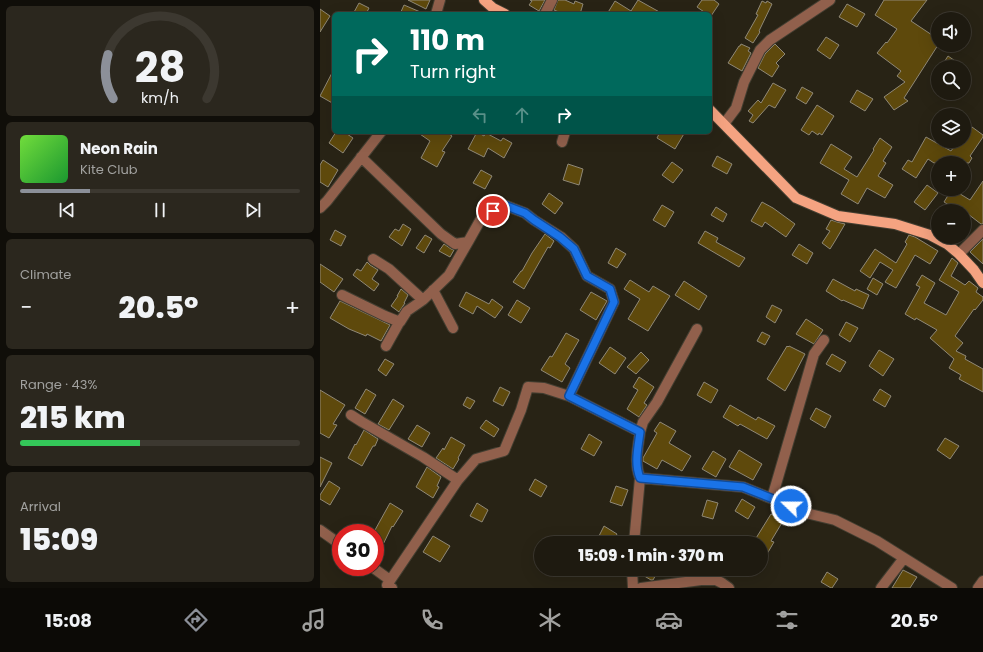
<!DOCTYPE html>
<meta charset="utf-8">
<style>
body{margin:0;font-family:Poppins,sans-serif;background:#2b271e;color:#f1f3f6;height:100vh;display:flex;flex-direction:column;font-size:15px;white-space:nowrap}
*{box-sizing:border-box;margin:0}
p{font-size:13px;color:#a1a19f}
.icon{flex:none;width:22px;height:22px;fill:none;stroke:currentColor;stroke-width:2;stroke-linecap:round;stroke-linejoin:round}
.map{position:relative;flex:1;overflow:hidden}
.panel{display:flex;flex-direction:column;gap:6px;padding:6px;background:#100e09;width:320px}
.panel>*{flex:none}
.banner{position:absolute;left:12px;top:12px;width:380px;height:122px;border-radius:6px;box-shadow:0 4px 16px #0002,0 0 0 1px #3c3830;background:#00695c;color:#fff;overflow:hidden}
.fabs{position:absolute;left:611px;top:12px;display:grid;gap:8px}
.fabs a{display:grid;place-items:center;width:40px;height:40px;border-radius:50%;background:#1e1a10;box-shadow:0 4px 16px #0002,0 0 0 1px #3c3830;font-size:20px}
.speed{position:absolute;left:12px;top:524px;display:flex;gap:8px;font-size:20px;font-weight:700;text-align:center}
.speed>*{display:grid;place-content:center;width:52px;height:52px;border-radius:50%;background:#1e1a10;box-shadow:0 4px 16px #0002,0 0 0 1px #3c3830;line-height:1}
.speed .limit{border:6px solid #d22;background:#fff;color:#111}
.pin{position:absolute;display:grid;place-items:center;width:34px;height:34px;color:#fff;margin:-17px;border:2px solid #fff;border-radius:50%;box-shadow:0 1px 4px #0007}
.me{position:absolute;width:44px;margin:-22px;rotate:292deg;stroke-linejoin:round;filter:drop-shadow(0 0 3px #0008)}
.turn{display:flex;align-items:center;gap:14px;height:84px;padding:0 12px;font-size:18px}
.turn .icon{width:52px;height:52px;stroke-width:2.5}
.turn b{display:block;font-size:28px;line-height:34px}
.lanes{display:flex;align-items:center;height:38px;padding:0 12px;background:#0003;justify-content:center;gap:20px;direction:ltr}
.lanes .off{opacity:.35}
.big{font-size:30px;font-weight:800;line-height:1.1}
.panel .tile{flex:1;display:flex;flex-direction:column;justify-content:center;gap:6px;min-width:0;padding:0 14px;border-radius:6px;background:#2b271e}
.panel .dial{align-items:center;gap:0}
.dial svg{height:104px;overflow:visible;fill:none;stroke:#3c3830;stroke-width:7;stroke-linecap:round;text-anchor:middle}
.dial text{fill:#f1f3f6;stroke:none}
.song{display:flex;align-items:center;gap:12px}
.cover{width:48px;height:48px;border-radius:6px;background:linear-gradient(135deg,hsl(100 70% 55%),hsl(130 70% 35%))}
.played{height:4px;border-radius:2px;background:linear-gradient(90deg,#8c9099 25%,#3c3830 25%)}
.keys{display:flex;justify-content:space-around;direction:ltr}
.heat{display:flex;justify-content:space-between;align-items:center;font-size:22px;direction:ltr}
.charge{height:6px;border-radius:3px;background:linear-gradient(90deg,#34c759 43%,#3c3830 0)}
.trip{position:absolute;left:214px;top:536px;width:234px;height:40px;border-radius:20px;background:#1e1a10;box-shadow:0 4px 16px #0002,0 0 0 1px #3c3830;font-weight:800;line-height:40px;text-align:center}
.tabs{display:flex;height:64px;justify-content:space-around;align-items:center;background:#0c0a06;color:#a1a19f}
.tabs .icon{width:28px;height:28px}
.tabs .on{color:#8c9099}
.tabs b{font-size:18px;color:#f1f3f6}
main{display:flex;flex:1;min-height:0}
.map>svg:first-child{display:block}
</style>
<main>
<section class="panel">
<div class="tile dial"><svg viewBox="0 0 100 80">
<path d="M14 69A42 42 0 1 1 86 69"/>
<path d="M14 69A42 42 0 0 1 10 35" stroke="#8c9099"/>
<text x="50" y="56" font-size="32" font-weight="700">28</text>
<text x="50" y="72" font-size="11">km/h</text>
</svg></div>
<div class="tile">
<div class="song"><i class="cover"></i><div><b>Neon Rain</b><p>Kite Club</p></div></div>
<div class="played"></div>
<div class="keys"><svg class="icon" aria-label="previous" viewBox="0 0 24 24"><path d="M18 5L8 12l10 7zM5 5v14"/></svg><svg class="icon" aria-label="pause" viewBox="0 0 24 24"><path d="M8 5v14M16 5v14"/></svg><svg class="icon" aria-label="next" viewBox="0 0 24 24"><path d="M6 5l10 7-10 7zM19 5v14"/></svg></div>
</div>
<div class="tile"><p>Climate</p>
<div class="heat"><a>−</a><b class="big">20.5°</b><a>+</a></div>
</div>
<div class="tile"><p>Range · 43%</p><b class="big">215 km</b><div class="charge"></div></div>
<div class="tile"><p>Arrival</p><b class="big">15:09</b></div>
</section>
<div class="map">
<svg width="663" height="588" viewBox="0 0 663 588">
<rect width="100%" height="100%" fill="#282315"/>
<path fill="#5e490c" stroke="#8f8877" d="M88,0H110L106,9Z
M210,0H225L219,11L209,5L212,1Z
M238,0H245L254,4L255,1L263,4L260,14H244L234,10Z
M318,0L343,14H287L295,1L311,11Z
M382,0H394L399,4L391,16H390V14H387L377,7Z
M564,0H607L591,21L618,39V45L584,98L588,101L574,110L564,97L585,82L577,76L581,71L557,53L566,42L567,43L577,29L555,15Z
M442,1L446,3L447,1L452,4L439,31L440,32L433,43L425,38L438,15L436,14Z
M39,3L49,8L46,14H33Z
M527,4L545,14L537,27L519,17Z
M84,5L105,14H80Z
M0,9L10,16L0,32Z
M506,37L519,45L510,59L497,50Z
M421,44L430,48L428,51L431,53L422,71L408,63L419,46H420Z
M455,44L465,54L456,63L459,66L452,77L438,68L445,54Z
M628,56L644,67H621Z
M14,69V104L0,96Z
M453,83L466,90L455,108L449,105L433,123L429,121L433,115L428,111L438,100L441,103Z
M482,87L493,93L486,104L476,98Z
M537,90L553,99L545,111L530,102Z
M497,105L514,116L502,135L499,133L498,135L492,131L489,135L481,130Z
M652,127L663,135V137L650,156L652,158L649,163H614L608,159L596,178L582,169L588,160L592,162L606,137L631,151L638,141H644V137Z
M16,132H24L33,138L23,153L9,143Z
M97,132H126L132,136L122,151L125,152L117,167L101,158L110,141Z
M157,132L164,136L166,133L181,141L183,138L192,143L184,158L168,148L164,157L148,149Z
M340,132H365L355,149L337,138Z
M560,138L572,147L563,161L566,163L558,176L573,185L565,198L547,188L538,204L521,194L529,180L500,163L511,144L532,157L524,169L537,177L554,150L553,149Z
M397,156L412,164L407,174L392,166Z
M3,160L18,170L8,187L0,182V165Z
M352,162L363,170L353,183L342,175Z
M248,164L263,169L259,185L243,180Z
M161,170L172,176L165,189L153,183Z
M663,181V224H661L644,211H639L624,202L632,189L650,200Z
M607,185L618,193L605,210L594,202Z
M229,193L243,203L235,214L222,204Z
M442,202L453,208L475,224L466,237L445,222L442,227L431,221Z
M342,205L354,212L345,227L333,220Z
M396,207L407,214L403,222L391,215Z
M511,220L517,222L525,224L515,241L510,249L502,243L510,231L506,229Z
M83,224L91,229L82,246L69,237L75,229L79,231Z
M15,230L26,236L21,246L10,240Z
M385,231L398,238L396,242L425,258L419,267L378,243Z
M225,234L234,241L230,248L228,247L204,289L193,282L201,271H202L212,253Z
M105,235L112,239L104,253L96,248Z
M589,235L595,237L618,251L610,264L595,255L576,288L565,282L573,270L560,262L550,278L540,271L555,249L576,263L587,244L585,242Z
M663,239V264L650,252Z
M124,244L131,249L134,250L130,257L119,251Z
M479,244L493,253L487,264L472,255Z
M296,248L306,254L297,268L288,263Z
M632,258L638,263L631,276L645,285L649,281L658,288L656,292L663,297V300L655,310L654,309L635,336L643,343L636,351L646,356L645,359L663,369V392L639,379L641,375L629,368L634,359L610,338L617,330L596,318L595,320L585,314L600,287L596,285L602,275L615,283L604,303L626,315L639,292L619,280Z
M47,262L50,265L58,270L52,279L59,284L54,291L33,275L37,269L41,271Z
M0,264L23,279L14,292L0,282Z
M553,278L563,284L557,295L547,289Z
M513,279L535,291L536,289L549,295L543,309L523,300L522,301L506,291Z
M310,280L329,292L333,286L350,296L328,331L308,319L320,299L304,289Z
M364,281L387,296L379,310L355,295Z
M81,289L88,295L84,303H85L79,312L71,306L78,296H77Z
M146,292L169,304L172,299L183,307L175,318L157,306L153,314L139,306Z
M271,292L287,301L276,320L260,310Z
M197,300L210,308L201,323L188,315Z
M20,301L70,325L61,341L47,334L46,336L29,329L10,318Z
M452,305L462,310L455,323L446,317Z
M486,319L503,330L494,344L476,334Z
M526,322L538,328L530,342L519,335Z
M442,332L450,336L445,345L437,341Z
M246,333L259,340L245,364L250,368L242,382L221,370L230,356L232,357Z
M467,346L468,347L469,346L485,354L472,379L465,391L447,379L458,361Z
M290,347L306,358L295,374L279,363Z
M559,350L574,359L563,376L549,366Z
M321,352L329,360L316,374L307,367Z
M512,354L526,362L520,372L506,364Z
M65,359L74,364L66,376L58,370Z
M319,377L334,387L324,403L327,405L319,417L307,409L318,390L313,387Z
M384,382L398,390L391,403L377,395Z
M180,387L190,392L183,406L173,401Z
M46,389L56,395L45,414L35,408Z
M560,389L571,396L565,407L553,400Z
M0,390L25,405L13,424L17,425L9,438L0,433Z
M147,397L155,401L150,409L143,405Z
M73,399L84,406L69,430L58,424Z
M410,405L436,420L438,417L455,426L447,439L420,424L418,426L403,417Z
M496,408L511,416L505,428L490,419Z
M166,420L179,429L174,437L160,428Z
M340,422L356,431L349,443L371,456L362,471L342,460L337,469L323,461V458L337,433L334,431Z
M97,425L110,433L102,447L88,439Z
M44,430L58,439L55,446H53L42,466L28,458L35,444L36,445Z
M269,434L282,442L274,456L261,449Z
M131,437L145,445L138,458L139,459L133,469L116,458L123,448L124,450Z
M625,438L639,446L630,459L617,450Z
M419,450L442,464L433,480L409,467Z
M393,451L406,459L396,477L382,469Z
M0,457L12,463L0,487Z
M107,467L121,477L117,486L119,487L113,498L96,487Z
M215,479L227,486L221,497L209,490Z
M9,481L20,488L10,505L0,499V495Z
M296,486L308,490L302,506L290,502Z
M422,499L435,507L428,519L415,511Z
M387,500L398,503L393,519L382,516Z
M70,503L83,511L73,527L72,526L55,561V530Z
M157,503L168,510L162,522L150,516Z
M451,514L463,521L451,541L454,542L447,554L441,550V543H433Z
M284,526L297,534L292,543H283L277,540Z
M113,536L130,546L120,562L103,552Z
M324,569H339L333,580H331L321,574Z
M583,570L597,577L590,588H572Z
M507,572L518,579L512,588H511L501,582Z"/>
<g fill="none" stroke-linecap="round" stroke-linejoin="round">
<g stroke="#433e31" stroke-width="12">
<path id="minor" d="M116,14L120,0
M225,14L232,0
M404,124L416,108L424,82L440,50L450,40L510,0
M242,142L245,132
M41,157L121,234L135,244L148,242L162,217L184,205L205,213L214,220L241,237L254,249L267,276L290,289L294,302L274,344L249,396
M0,208L7,201L61,132
M639,254L663,230
M53,259L69,269L103,300L129,275L148,242
M113,290L133,328
M22,295L65,316L80,322L87,311L103,300
M66,346L80,321
M31,415L42,422L103,457L138,480
M320,432L323,422L337,402L377,329
M452,498L494,354L504,340
M0,530L21,545
M314,543L320,478L423,487L490,514L515,520L557,541L632,588
M52,567L70,580
M312,569L313,588
M72,588L67,585L138,480L156,459L184,451L201,410L208,387L224,388L249,396L320,432C318,448 314,463 320,478
M321,588L381,580H396L402,583L409,588
M561,588L584,558
M658,588L663,581"/>
</g>
<g stroke="#433e31" stroke-width="12">
<path id="major" d="M164,0L173,8L185,14
M390,110L476,198L518,216L575,224L610,235L627,244L639,254L654,270L663,283"/>
</g>
<use href="#minor" stroke="#91604c" stroke-width="10"/>
<use href="#major" stroke="#f5a381" stroke-width="10"/>
</g>
<g fill="none" stroke-linecap="round" stroke-linejoin="round">
<g stroke="#114b97" stroke-width="10">
<path id="route" d="M173,211L184,205L205,213L214,220L240,237L254,249L267,276L290,289L294,302L274,344L249,396L320,432C318,448 314,463 320,478L423,487L471,506"/>
</g>
<use href="#route" stroke="#1a73e8" stroke-width="7"/>
</g>
</svg>
<div class="fabs">
<a><svg class="icon" aria-label="sound" viewBox="0 0 24 24"><path d="M4 9h4l5-4v14l-5-4H4zM17 9q2 3 0 6"/></svg></a>
<a><svg class="icon" aria-label="search" viewBox="0 0 24 24"><circle cx="10" cy="10" r="6"/><path d="M15 15l6 6"/></svg></a>
<a><svg class="icon" aria-label="layers" viewBox="0 0 24 24"><path d="M12 4l9 5-9 5-9-5zM3 14l9 5 9-5"/></svg></a>
<a>+</a>
<a>−</a>
</div>
<div class="speed"><div class="limit">30</div></div>
<div class="pin" style="left:173px;top:211px;background:#d93025"><svg class="icon" aria-label="arrive" viewBox="0 0 24 24"><path d="M6 21V4h12l-3 4 3 4H6"/></svg></div>
<svg class="me" style="left:471px;top:506px" viewBox="-20 -20 40 40"><circle r="17" fill="#1a73e8" stroke="#fff" stroke-width="3"/><path d="M0-11L8 9 0 5-8 9z" fill="#fff"/></svg>
<div class="trip">15:09 · 1 min · 370 m</div>
<div class="banner">
<div class="turn"><svg class="icon" aria-label="right" viewBox="0 0 24 24"><path d="M7 20v-9h11M14 6l5 5-5 5"/></svg><div><b>110 m</b>Turn right</div></div>
<div class="lanes"><svg class="icon off" aria-label="left" viewBox="0 0 24 24"><path d="M17 20v-9H6M10 6l-5 5 5 5"/></svg><svg class="icon off" aria-label="ahead" viewBox="0 0 24 24"><path d="M12 20V5M6 11l6-6 6 6"/></svg><svg class="icon" aria-label="right" viewBox="0 0 24 24"><path d="M7 20v-9h11M14 6l5 5-5 5"/></svg></div>
</div>
</div>
</main>
<nav class="tabs">
<b>15:08</b>
<svg class="icon on" aria-label="directions" viewBox="0 0 24 24"><path d="M12 3l9 9-9 9-9-9zM9 14v-3h6M13 9l2 2-2 2"/></svg>
<svg class="icon" aria-label="music" viewBox="0 0 24 24"><path d="M9 18V5l10-2v13"/><circle cx="6" cy="18" r="3"/><circle cx="16" cy="16" r="3"/></svg>
<svg class="icon" aria-label="phone" viewBox="0 0 24 24"><path d="M5 4h4l2 5-3 2q2 4 5 5l2-3 5 2v4C11 20 4 13 5 4z"/></svg>
<svg class="icon" aria-label="climate" viewBox="0 0 24 24"><path d="M12 3v18M4 7l16 10M4 17L20 7"/></svg>
<svg class="icon" aria-label="car" viewBox="0 0 24 24"><path d="M5 17H2v-5l4-1 3-4h7l3 4 3 1v5h-3M9 17h6M6 11h13"/><circle cx="7" cy="17" r="2"/><circle cx="17" cy="17" r="2"/></svg>
<svg class="icon" aria-label="filters" viewBox="0 0 24 24"><path d="M4 7h16M4 17h16"/><circle cx="9" cy="7" r="2"/><circle cx="15" cy="17" r="2"/></svg>
<b>20.5°</b>
</nav>
